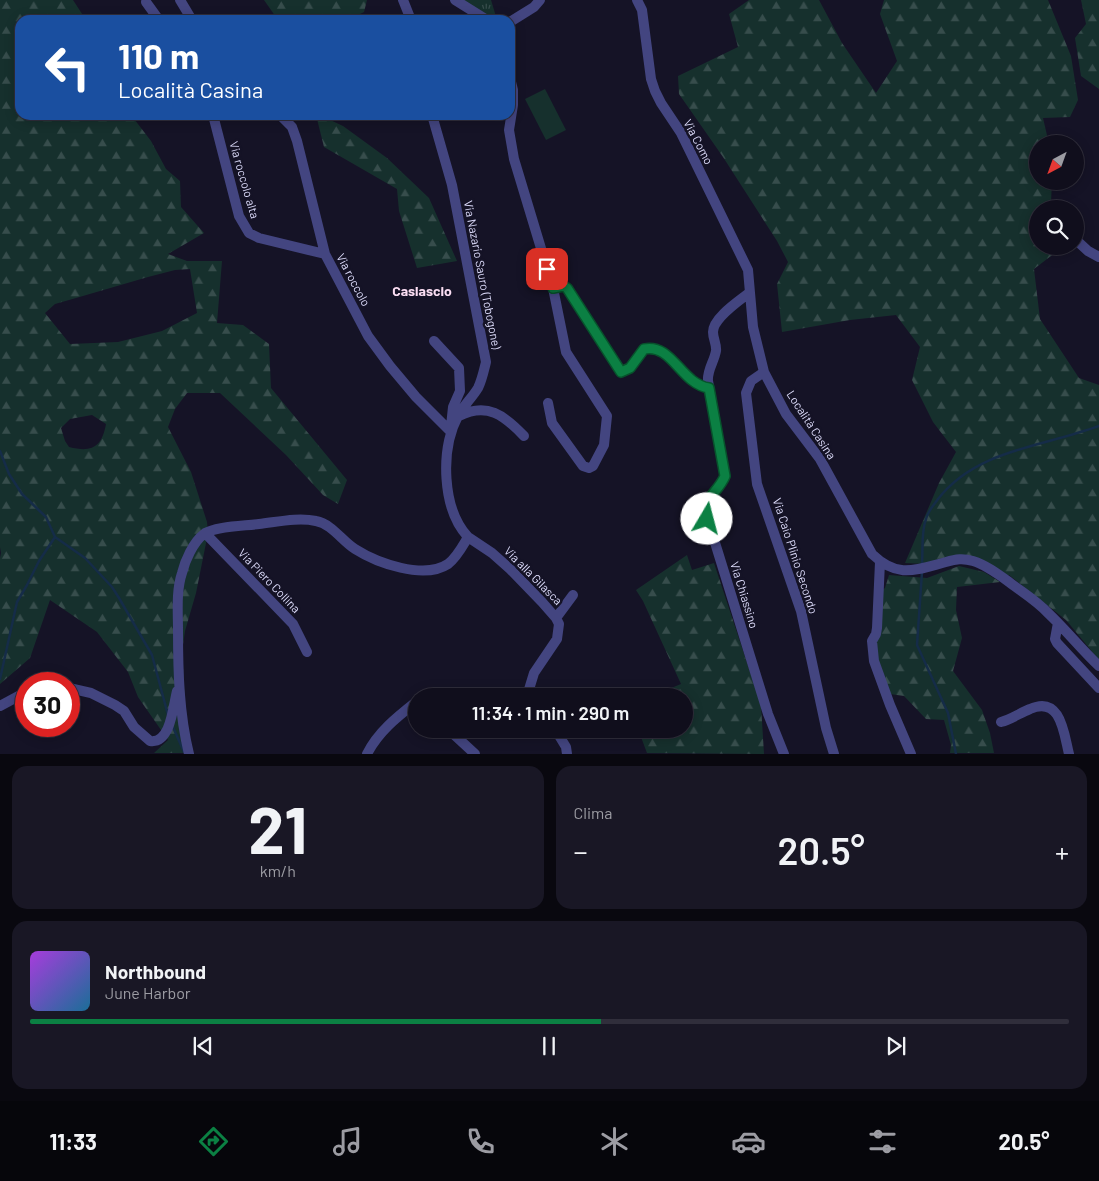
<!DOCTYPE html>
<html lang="it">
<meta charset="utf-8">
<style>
body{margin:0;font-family:Barlow,sans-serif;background:#191725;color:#f1f3f6;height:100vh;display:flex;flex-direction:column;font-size:19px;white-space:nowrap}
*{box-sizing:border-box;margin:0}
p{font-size:16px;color:#9c9ca3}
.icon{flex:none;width:28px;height:28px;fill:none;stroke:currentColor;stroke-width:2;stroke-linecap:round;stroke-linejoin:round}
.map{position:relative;height:754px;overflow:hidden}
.drawer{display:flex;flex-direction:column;gap:12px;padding:12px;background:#09080f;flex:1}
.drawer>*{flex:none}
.guide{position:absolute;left:15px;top:15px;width:500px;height:105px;border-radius:15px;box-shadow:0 2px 12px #0003,0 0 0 1px #302e3b;background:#1a4fa0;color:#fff;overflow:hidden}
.needle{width:32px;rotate:221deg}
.buttons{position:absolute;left:1029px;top:135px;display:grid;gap:10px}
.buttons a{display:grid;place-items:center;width:55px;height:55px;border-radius:50%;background:#100e1c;box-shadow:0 2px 12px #0003,0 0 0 1px #302e3b;font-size:25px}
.speed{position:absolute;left:15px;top:672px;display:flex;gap:10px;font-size:25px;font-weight:700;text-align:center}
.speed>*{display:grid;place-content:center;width:65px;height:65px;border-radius:50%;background:#100e1c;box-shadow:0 2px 12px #0003,0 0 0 1px #302e3b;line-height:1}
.speed .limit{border:8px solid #d22;background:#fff;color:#111}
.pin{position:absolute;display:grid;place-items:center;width:42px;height:42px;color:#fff;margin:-21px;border-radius:10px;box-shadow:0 2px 8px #0006}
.me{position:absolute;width:55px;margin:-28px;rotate:8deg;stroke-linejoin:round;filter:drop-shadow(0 0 4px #0008)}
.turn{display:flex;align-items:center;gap:18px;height:105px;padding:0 20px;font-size:22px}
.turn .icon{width:65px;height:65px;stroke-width:2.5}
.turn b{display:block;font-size:35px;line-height:42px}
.big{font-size:38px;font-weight:600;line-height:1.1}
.drawer .card{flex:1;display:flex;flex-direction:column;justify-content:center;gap:8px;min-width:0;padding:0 18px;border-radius:15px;background:#191725}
.drawer .dial{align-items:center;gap:0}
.dial b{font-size:65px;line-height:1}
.song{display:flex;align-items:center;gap:15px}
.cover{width:60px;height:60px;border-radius:8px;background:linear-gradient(135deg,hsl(280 70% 55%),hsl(200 70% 35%))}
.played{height:5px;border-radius:2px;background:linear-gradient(90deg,#0b8043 55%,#302e3b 55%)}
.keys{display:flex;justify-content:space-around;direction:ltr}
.heat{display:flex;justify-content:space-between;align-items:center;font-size:28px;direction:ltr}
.drawer .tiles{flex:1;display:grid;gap:12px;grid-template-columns:1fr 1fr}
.card:last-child{grid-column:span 2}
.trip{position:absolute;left:408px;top:688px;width:285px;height:50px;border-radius:25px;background:#100e1c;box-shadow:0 2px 12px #0003,0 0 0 1px #302e3b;font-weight:600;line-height:50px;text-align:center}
.dock{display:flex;height:80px;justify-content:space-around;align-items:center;background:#06060b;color:#9c9ca3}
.dock .icon{width:35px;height:35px}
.dock .current{color:#0b8043}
.dock b{font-size:22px;color:#f1f3f6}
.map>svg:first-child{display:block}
</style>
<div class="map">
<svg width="1099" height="754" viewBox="0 0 1099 754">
<defs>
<pattern id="grass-tufts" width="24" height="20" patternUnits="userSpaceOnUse" patternTransform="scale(1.25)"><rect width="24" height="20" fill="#16302d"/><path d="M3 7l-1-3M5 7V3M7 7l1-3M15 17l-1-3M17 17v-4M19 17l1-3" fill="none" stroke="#374d4c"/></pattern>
<pattern id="forest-firs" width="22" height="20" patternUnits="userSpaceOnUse" patternTransform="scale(1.25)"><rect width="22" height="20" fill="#16302d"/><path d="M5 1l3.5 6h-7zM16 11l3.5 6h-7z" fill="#374d4c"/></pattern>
</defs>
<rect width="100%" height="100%" fill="#151326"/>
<path fill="url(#grass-tufts)" d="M460,0H491L497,20H492Z"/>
<path fill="url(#forest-firs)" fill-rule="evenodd" d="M0,0H73L86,20H20V115H131L151,141L166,169L180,181L181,207L204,233L168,254L187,261H222L217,323L243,325L269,344L271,388L347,480L338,504L323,495L286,455L220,393H187L175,409L168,427L191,472L207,522L208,533L196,593L185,631L182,651L188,753H154L168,740L138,697L128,672L97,632L50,600L30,658L0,684V558L1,553L0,547ZM190,269L197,313L162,331L118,342L70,344L45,313L55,304L76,298L148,277L175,270ZM92,415L106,424C102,447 92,453 69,447L65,441L61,428L70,419Z
M264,0H367L364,12L348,20H278Z
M749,0H819L842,43L876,93L897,61L880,14L884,0H1048L1071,56L1078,100L1070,117L1043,118L1049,144H1038V181H1052L1051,202L1053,209H1038V246H1064L1034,269L1040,319L1079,378L1099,385V660L1066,620L1009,575L1004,578L973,558L925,564L905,563L939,483L956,452L933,422L912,380L920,347L896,315L850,320L782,332L777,284L788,262L777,241L723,157L679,94L678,76L738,47L729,14Z
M1081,0H1099V89L1081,76L1075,38L1086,24Z
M316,115H327L328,119L343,126L387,158L429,198L457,261L417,268L399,211L397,189L324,147Z
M687,555L692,570L714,563L761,705L764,754L647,753L638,729H684V696H652L681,684L643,601L636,590Z
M959,566L984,572L1000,582L957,587L956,610L962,638L953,671L982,710L990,733L994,753H950L951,745L944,720L926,719L904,696L890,694L878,663L875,643L880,591L885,588L889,575L927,578Z"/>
<path fill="#16302d" d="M545,89L566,130L546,140L525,99Z"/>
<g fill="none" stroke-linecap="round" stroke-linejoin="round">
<path stroke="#152c48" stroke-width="2.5" d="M0,451L9,474L22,494L46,517L55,537L39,561L27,585L17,602L0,679
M55,537L85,558L112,587L119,598L152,655L168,715
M922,564C923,550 921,532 926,519C928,511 933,506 938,499C977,449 1043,447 1099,426
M922,572L917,645L948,713L956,754
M172,725L184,752"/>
<path stroke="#434580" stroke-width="10" d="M180,0L192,20
M403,0L411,20
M455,0L487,20
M637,0L642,10L651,79L655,91L661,103L681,133L748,270L753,327L764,372L786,414L820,459L872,554C898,579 915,570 946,562C956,559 963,558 973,561C986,565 998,574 1009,582C1022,592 1037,601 1048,613C1066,630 1081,649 1099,666
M146,2L159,20
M510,22L534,7L540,0
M510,78L513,90V105L509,130L514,159L553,288L566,352L607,416L604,445L593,466L589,468L583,466L552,423L548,403
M213,115L239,216L249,233L259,238L325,254
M280,115L292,127L297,141L325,254L368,336L390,366L416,397L451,432
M1075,239L1088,251L1099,257
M553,288L563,285L567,288L621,372L630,368L644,349C672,343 681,384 709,388
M749,293C739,301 713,318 713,332C713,339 717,345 716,351C714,362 707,370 708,381L725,476C720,488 710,495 704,507L768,714L784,754
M434,341L459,368L460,391L453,407L451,426
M764,372L751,381L746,393L757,484L801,611L826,728L834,754
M459,416C487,402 504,415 524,436
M205,533L293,624L307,652
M468,537L492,553L510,569L542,602L556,618L559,624L557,639L534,673L527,696
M880,562L877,628L876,634L872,641L874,661L890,705L911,754
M556,618L573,595
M1058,623L1055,639L1057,643L1099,688
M69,688L91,693L115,705L124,711L134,727L150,741C171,744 173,706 177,691
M0,706L26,692
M1001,722C1012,719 1020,713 1030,709C1061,695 1064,734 1069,754
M448,729L475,754
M555,729L566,747L567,754
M189,754C179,713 178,671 178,630C178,612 176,591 182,573C185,561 193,542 204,534C215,526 245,526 259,524C277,522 298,517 316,521C332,524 342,541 355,549C377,563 424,580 448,564C457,557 462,547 468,537C442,509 440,450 458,416C463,406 472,398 478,388C482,380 484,370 486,362L452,185L432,115
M367,754C378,732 397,717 416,702"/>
</g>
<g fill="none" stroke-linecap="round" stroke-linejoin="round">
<g stroke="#07532c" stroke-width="12">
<path id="route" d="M547,269L553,288L563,286L567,288L621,372L630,368L644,349C672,343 681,384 709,388L725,476C720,488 710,495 704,507L707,519"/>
</g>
<use href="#route" stroke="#0b8043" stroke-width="9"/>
</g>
<g text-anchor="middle" stroke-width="5" stroke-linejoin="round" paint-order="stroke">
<g font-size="12" fill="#dddcfb" stroke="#151326">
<text transform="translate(698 142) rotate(62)" y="4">Via Como</text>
<text transform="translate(244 180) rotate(74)" y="4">Via roccolo alta</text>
<text transform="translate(482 275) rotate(79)" y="4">Via Nazario Sauro (Tobogone)</text>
<text transform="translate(353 280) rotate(62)" y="4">Via roccolo</text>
<text transform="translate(811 425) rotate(57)" y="4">Località Casina</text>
<text transform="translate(795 556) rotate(72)" y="4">Via Caio Plinio Secondo</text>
<text transform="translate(533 576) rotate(45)" y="4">Via alla Gilasca</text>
<text transform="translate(269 581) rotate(46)" y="4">Via Piero Collina</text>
<text transform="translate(744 595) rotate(73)" y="4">Via Chiassino</text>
</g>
<g font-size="14" font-weight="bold" fill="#fbdef3" stroke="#151326">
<text x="422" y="296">Caslascio</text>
</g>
</g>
</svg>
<div class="buttons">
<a><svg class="needle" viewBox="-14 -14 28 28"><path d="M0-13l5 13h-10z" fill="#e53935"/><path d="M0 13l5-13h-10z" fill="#9c9ca3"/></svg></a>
<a><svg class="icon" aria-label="search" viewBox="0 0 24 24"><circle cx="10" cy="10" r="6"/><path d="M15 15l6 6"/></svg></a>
</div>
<div class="speed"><div class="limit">30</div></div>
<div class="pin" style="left:547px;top:269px;background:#d93025"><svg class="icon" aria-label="arrive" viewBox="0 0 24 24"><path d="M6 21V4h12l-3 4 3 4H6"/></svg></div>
<svg class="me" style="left:707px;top:519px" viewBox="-20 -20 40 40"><circle r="19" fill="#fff"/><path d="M0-13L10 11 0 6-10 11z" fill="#0b8043"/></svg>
<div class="trip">11:34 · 1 min · 290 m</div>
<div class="guide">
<div class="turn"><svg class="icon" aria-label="left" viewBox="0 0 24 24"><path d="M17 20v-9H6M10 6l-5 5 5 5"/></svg><div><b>110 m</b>Località Casina</div></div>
</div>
</div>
<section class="drawer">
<div class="tiles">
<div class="card dial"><b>21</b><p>km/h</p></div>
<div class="card"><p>Clima</p>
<div class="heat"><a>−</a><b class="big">20.5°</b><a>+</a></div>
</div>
<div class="card">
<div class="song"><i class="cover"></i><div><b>Northbound</b><p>June Harbor</p></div></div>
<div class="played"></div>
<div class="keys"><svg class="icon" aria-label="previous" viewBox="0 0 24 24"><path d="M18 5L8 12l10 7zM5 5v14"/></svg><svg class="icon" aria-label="pause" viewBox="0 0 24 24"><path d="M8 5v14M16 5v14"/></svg><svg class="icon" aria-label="next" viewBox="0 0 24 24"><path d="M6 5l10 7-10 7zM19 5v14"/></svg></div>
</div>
</div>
</section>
<nav class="dock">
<b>11:33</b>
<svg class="icon current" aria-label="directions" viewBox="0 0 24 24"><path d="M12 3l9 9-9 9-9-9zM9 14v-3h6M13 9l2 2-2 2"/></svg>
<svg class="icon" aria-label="music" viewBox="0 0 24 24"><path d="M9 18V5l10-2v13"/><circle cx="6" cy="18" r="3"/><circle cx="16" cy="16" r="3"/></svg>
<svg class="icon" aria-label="phone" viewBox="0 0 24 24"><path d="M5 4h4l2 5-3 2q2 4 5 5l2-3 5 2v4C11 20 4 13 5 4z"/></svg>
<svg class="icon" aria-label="climate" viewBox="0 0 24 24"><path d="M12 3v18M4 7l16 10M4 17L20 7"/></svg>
<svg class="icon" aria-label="car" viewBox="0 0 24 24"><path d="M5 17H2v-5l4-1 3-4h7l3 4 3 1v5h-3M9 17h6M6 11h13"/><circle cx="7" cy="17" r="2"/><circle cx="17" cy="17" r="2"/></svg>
<svg class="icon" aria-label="filters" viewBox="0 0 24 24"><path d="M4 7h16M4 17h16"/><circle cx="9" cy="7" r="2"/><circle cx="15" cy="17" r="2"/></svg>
<b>20.5°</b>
</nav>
